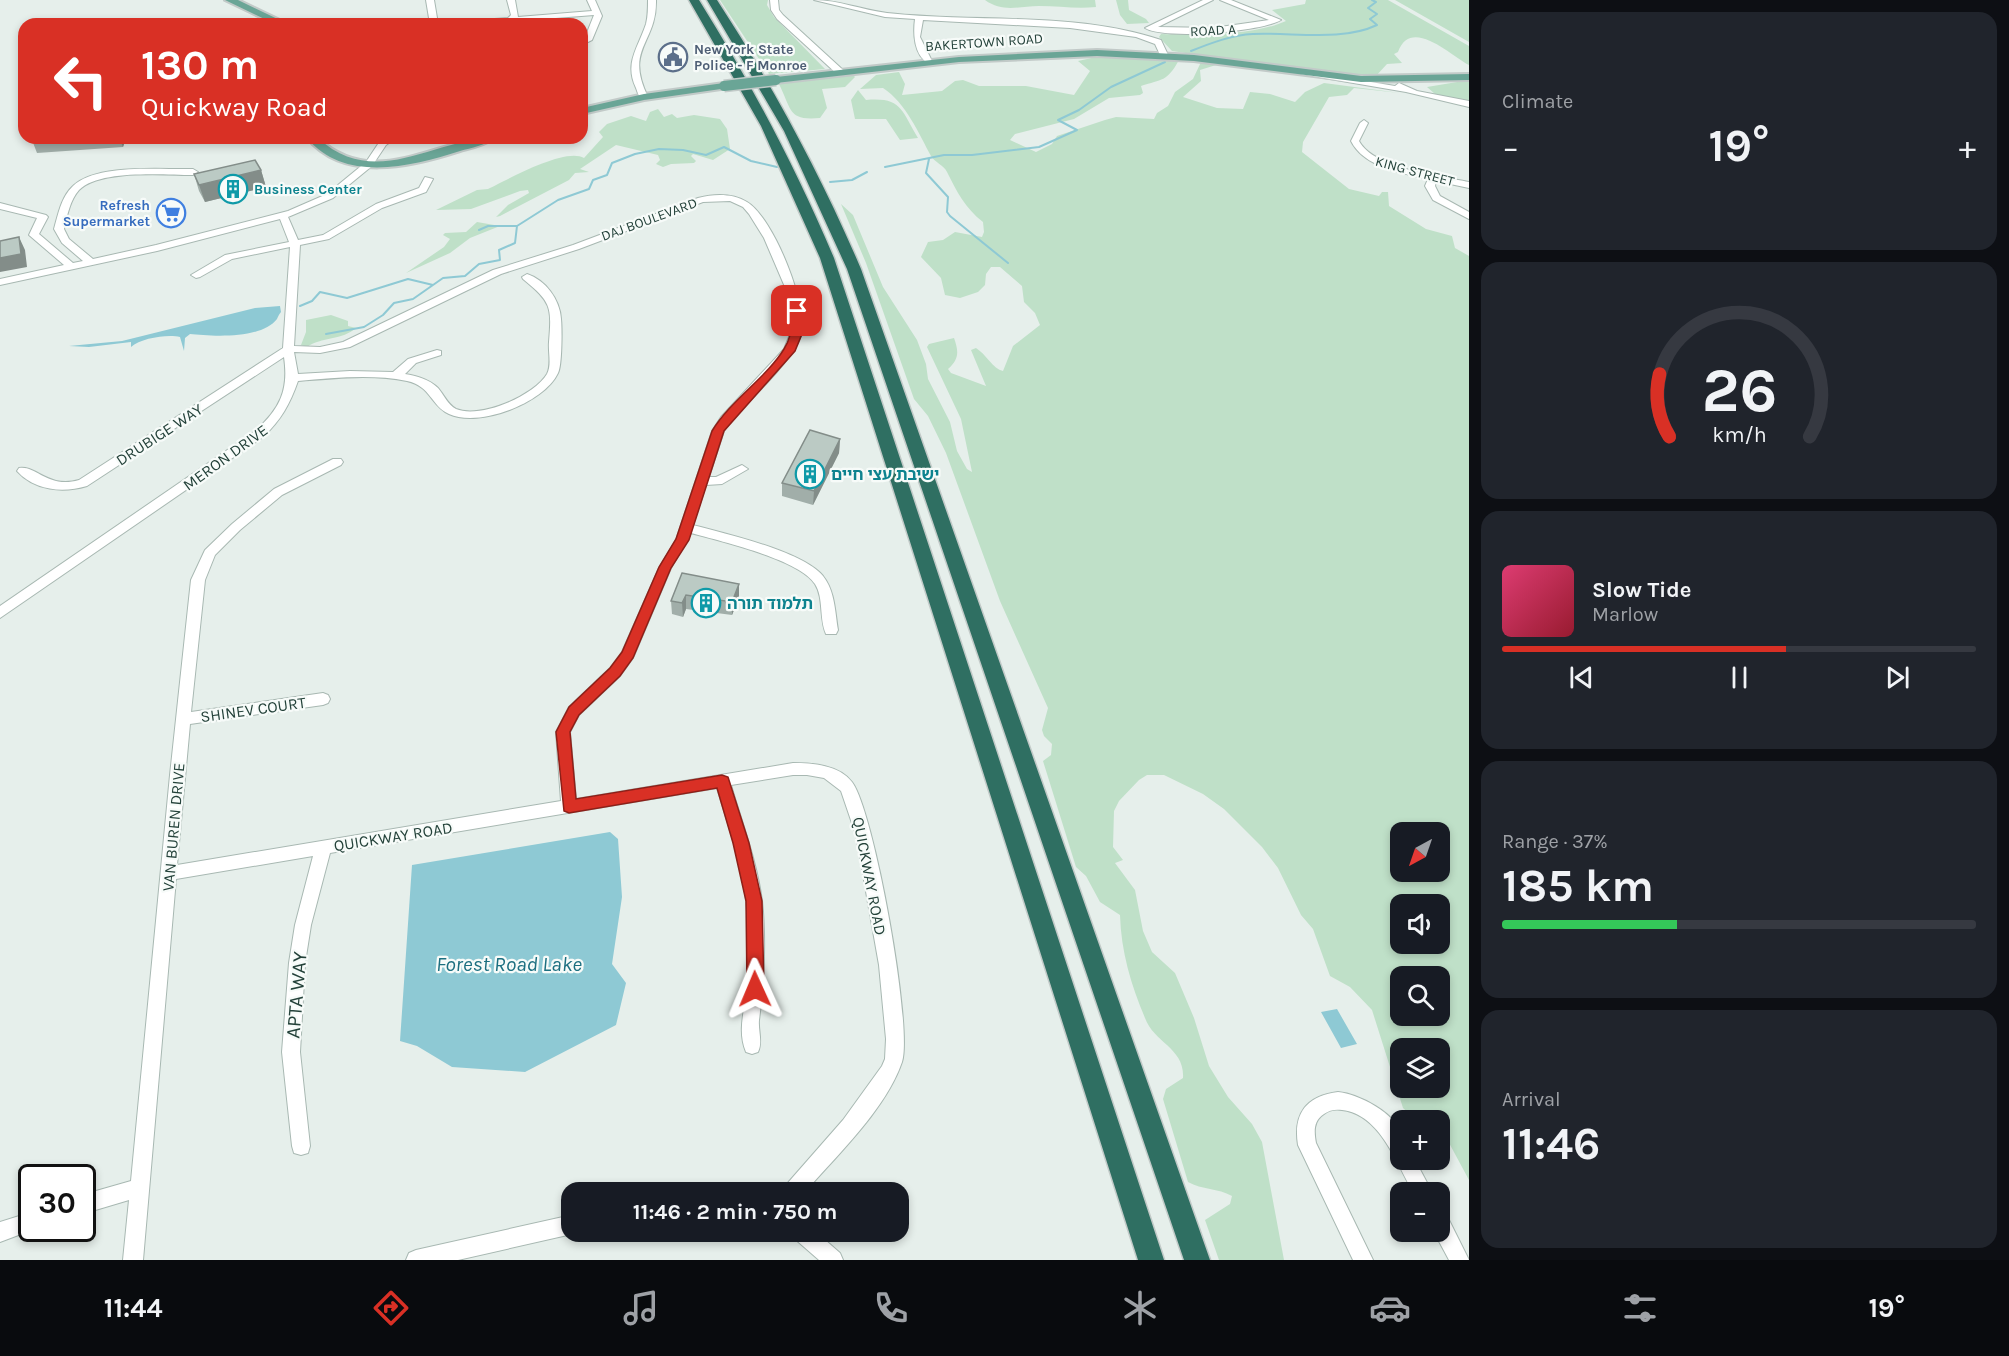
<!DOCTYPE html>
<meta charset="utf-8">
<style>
body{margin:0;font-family:Karla,"Noto Sans Hebrew",sans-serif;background:#20242c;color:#f1f3f6;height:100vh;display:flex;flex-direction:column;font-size:22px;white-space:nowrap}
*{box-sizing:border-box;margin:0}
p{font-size:20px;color:#9ea1a6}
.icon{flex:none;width:33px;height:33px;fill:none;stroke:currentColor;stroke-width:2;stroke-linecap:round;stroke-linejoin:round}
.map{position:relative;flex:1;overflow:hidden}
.panel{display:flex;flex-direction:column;gap:12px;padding:12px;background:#0d0f14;width:540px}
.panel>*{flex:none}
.hud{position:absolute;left:18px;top:18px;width:570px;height:126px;border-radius:18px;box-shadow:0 3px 9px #0003;background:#d93025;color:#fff;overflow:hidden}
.needle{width:39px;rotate:220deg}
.controls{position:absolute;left:1390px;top:822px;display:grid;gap:12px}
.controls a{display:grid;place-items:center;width:60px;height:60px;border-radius:12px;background:#171b24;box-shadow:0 3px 9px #0003;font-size:30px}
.speed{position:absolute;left:18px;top:1164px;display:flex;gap:12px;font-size:30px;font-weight:700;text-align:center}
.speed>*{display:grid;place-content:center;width:78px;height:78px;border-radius:50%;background:#171b24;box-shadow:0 3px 9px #0003;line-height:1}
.speed .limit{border:3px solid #111;border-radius:9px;background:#fff;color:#111}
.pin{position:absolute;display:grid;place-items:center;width:51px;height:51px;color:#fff;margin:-26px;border-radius:12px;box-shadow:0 3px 9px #0006}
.me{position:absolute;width:66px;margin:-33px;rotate:359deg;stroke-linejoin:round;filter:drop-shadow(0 0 4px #0008)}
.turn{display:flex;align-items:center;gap:21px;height:126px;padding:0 24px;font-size:27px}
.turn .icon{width:78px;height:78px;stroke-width:2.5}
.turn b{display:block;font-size:42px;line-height:51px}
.big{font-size:45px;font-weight:700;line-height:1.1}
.panel .tile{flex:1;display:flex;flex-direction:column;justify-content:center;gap:9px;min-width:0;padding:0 21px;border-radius:18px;background:#20242c}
.panel .dial{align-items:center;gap:0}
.dial svg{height:156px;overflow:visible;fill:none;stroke:#363941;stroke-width:7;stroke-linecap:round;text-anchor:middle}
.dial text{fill:#f1f3f6;stroke:none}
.song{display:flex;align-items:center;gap:18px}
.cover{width:72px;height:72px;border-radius:9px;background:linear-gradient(135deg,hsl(340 70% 55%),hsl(350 70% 35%))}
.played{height:6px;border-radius:3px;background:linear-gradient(90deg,#d93025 60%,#363941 60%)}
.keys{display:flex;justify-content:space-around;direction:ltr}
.heat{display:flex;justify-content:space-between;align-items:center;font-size:33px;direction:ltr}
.charge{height:9px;border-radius:4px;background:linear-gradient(90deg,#34c759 37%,#363941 0)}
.trip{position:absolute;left:561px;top:1182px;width:348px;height:60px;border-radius:18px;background:#171b24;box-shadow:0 3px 9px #0003;font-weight:700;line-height:60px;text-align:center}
.tabs{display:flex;height:96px;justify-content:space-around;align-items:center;background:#090b0e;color:#9ea1a6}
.tabs .icon{width:42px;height:42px}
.tabs .on{color:#d93025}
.tabs b{font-size:27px;color:#f1f3f6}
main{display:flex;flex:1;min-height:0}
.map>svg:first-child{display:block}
</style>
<main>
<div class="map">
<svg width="1469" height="1260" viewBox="0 0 1469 1260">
<rect width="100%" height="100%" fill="#e6efeb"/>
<path fill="#bfe0c8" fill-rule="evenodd" d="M720,0H768L767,5L774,17L825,69L769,74Z
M985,0H1095L1096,7C1076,9 1059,6 1039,6C1019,6 1003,13 985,0Z
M1116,0H1128L1129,10L1146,19L1149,23L1127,24L1120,15Z
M1306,0H1388L1469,46V65C1451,56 1411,16 1398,52L1394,54L1402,63L1387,64L1375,77L1329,74L1172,51L1159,37L1161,34C1197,35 1253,36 1286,21L1272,10L1305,4Z
M1395,0H1469V42Z
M1096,57L1179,60C1167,82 1162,79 1141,86L1143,93L1140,95L1109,98L1074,119L1015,134L1010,140L1036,152L1052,144L1057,136L1105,120L1116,117L1154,119L1157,113L1168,106L1175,92L1193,79L1201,62L1216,65L1200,70L1201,81L1183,97L1217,108L1243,109L1250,92L1270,94L1295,102L1305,92L1324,83L1400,93L1354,88L1347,95L1329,97L1303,142L1302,152L1349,189L1379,196L1382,192H1388L1389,206L1426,229L1452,236L1455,248L1469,256V1180L1448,1141L1440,1136V1120H1416L1403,1108L1372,1010L1350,987L1330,976L1313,929L1301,915L1278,868L1262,847L1224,809L1203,794L1164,775H1147L1139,780L1119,801L1114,811L1113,847L1123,860L1115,863L1135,890L1143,931L1152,952L1175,973L1194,1018L1209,1066L1228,1097L1252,1124L1262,1142L1284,1260H1219L1205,1220L1230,1204L1232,1196C1218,1188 1202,1190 1188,1182L1163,1099L1166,1089L1183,1078C1185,1048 1154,1043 1145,1018C1131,985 1121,951 1120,915L1100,902L1086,876L1076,867L1043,761L1051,755L1052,744L1044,736L1042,730L1048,708L1000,601L946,453L928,416L914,399L866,263L841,204L853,215L883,287L917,340L926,364L928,379L950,422L957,451L967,469L972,472L961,419L927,347L929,344L954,338C959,352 959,359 948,369L951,373L986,386L971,350L976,348C986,354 993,369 1003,371L1013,346L1040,325L1035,313L1024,302L1022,286L1000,267H991L986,274L985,285L978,292L960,298L945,295L941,278L921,257L928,242L943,240L955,232L982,237L984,232L983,222C965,208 957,192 947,172C944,165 934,162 931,156C919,134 906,103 883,88L860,89L876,75L899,72L905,84L902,95L942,91L955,81L963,80L979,86H1026L1074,95L1090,71L1078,61ZM1401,832H1440V872H1401ZM1440,904V944H1401V904ZM1440,976V1016H1401V976ZM1401,1048H1440V1088H1401Z
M853,75L855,77L845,87L822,89L827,108L820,118C788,121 792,110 779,84Z
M1469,80V102L1435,94L1427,87Z
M858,90L866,100C902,97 901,110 918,138L900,140L886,119H855L851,100Z
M658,109L664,117L672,114L677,118L694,115L720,119L727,129L730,149L713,160L693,154L691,156L696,161L694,163L671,164L663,167L656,164L660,160L658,155L616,145L580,169L589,172L575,173L569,180L500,216L496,217L508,205L529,193L528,190L520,191L471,209L436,210L477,190L488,189C507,180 565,147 584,158L603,137L599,132L607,124L631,116L646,121L650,112Z
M477,222L500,226L470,238L450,253L406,273L444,247L450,239L443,235L445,233L466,232Z
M331,315L348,321V326L356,328C343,340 321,337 307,347L301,345L306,332V320Z"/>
<path fill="#8ec9d4" d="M280,306L281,312C279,314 278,317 277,319C261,340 210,336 190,334L185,338L184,351L180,337C168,334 141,338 131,347V342L89,347L69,346L122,341L255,308Z
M610,832L618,839L622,897L612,964L626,983L616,1025L525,1072L452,1067L417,1046L400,1041L412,865Z
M1337,1009L1357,1044L1341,1048L1321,1012Z"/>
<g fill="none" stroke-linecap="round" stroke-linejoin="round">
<path stroke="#8ec9d4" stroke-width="2" d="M1191,51C1211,43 1232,35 1253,34C1293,32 1341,42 1377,25L1370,19L1377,14L1368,8L1376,2L1372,0
M929,159L926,173L948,197L947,212L950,216L1008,263
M885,167L944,155H972L1039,147L1077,130L1058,120L1079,110L1111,87L1165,62
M830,182L852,180L867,172
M479,230L488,226H517
M300,306L312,301L320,292L347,298L408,279L433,285
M326,334L364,327L383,315L394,303L413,299L443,278L465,276L479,264L500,260L499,250L515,243L517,226L558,200L589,189L593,180L607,175L612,163L635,154L659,149L683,150L706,155L724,147L751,161L777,167"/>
<g stroke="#a8b8b2" stroke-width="2">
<path id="minor" d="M426,0H434L438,24H430Z
M507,0H515L518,17L592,11L587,0H595L602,16L592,40L588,42L584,40L594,15L517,21V24L510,22L451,24L455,22L508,18L511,15Z
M648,0H656C657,44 624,48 648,97L644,100C639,97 638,94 636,88C624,63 638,48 646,24C648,16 648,8 648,0Z
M770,0H778L779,10L783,15L843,70V74H837L777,19L771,10Z
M814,0C839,0 862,10 887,13C977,23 1074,11 1161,40L1168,55L1161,57L1155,44L1136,37L1070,28L923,20L920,37L932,61L928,63C914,55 913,34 915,19L885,17Z
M1203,0H1213L1158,27L1213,28L1269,20L1220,0H1231L1281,20C1261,32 1164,40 1145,28Z
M1298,70L1395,86L1399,83L1417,91L1469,101V107L1406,92L1301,74H1298Z
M1364,120L1368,123L1359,141C1374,169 1440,176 1469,182V188L1436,181L1435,186L1440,196L1469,212V219L1433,200L1425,186L1428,179C1401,173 1364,167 1351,141L1360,123Z
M385,138H396L386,145L372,166L333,198L288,217L298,240L323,235L376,204L419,188L425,177L433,179L426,192L382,208L329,239L300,245L294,346L320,347L343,342L493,270L573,245L698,198C714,194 732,193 747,202C773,217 811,310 800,338C792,361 747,403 729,422L724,431L709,477H716L742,465L748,469L722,484L706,485L693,525C726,534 802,551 823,576C835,591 835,612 838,630L836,634H826C819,619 824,598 815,584C799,559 719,541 691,533L671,568L633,658L620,676L579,715L570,732L576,799L793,763C813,763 839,765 852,782C874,811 913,1028 902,1062C886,1109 837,1155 805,1192H784L786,1185L843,1120L882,1066L885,1059L886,1039L879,965L856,835L841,791L824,778L807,775H793L731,785C742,823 757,862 762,901C766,936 764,985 759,1020C758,1031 763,1042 758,1052L752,1054L746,1052C737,1031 745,1009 747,988C748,963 749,925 746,900C741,862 728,824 717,788L330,853L311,925L305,963L300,1052L310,1146L308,1153L301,1155L294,1153L292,1146L282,1052L289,963L295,925L313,856L176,879L143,1260H123L129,1200L82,1214V1195L131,1181L170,775L191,580L205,550L232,524L274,489L333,459H341L343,462L341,465L282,495L240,530L215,555L205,580L191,712L323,693L328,695L330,699L328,703L323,705L190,724L177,865L561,801L556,732L569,707L610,668L622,652L659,568L676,540L712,431L721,417L784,349L793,327L792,311L785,287L764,238L749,214L743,207L730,201L703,202L579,249L501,274L350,347L320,353L294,352L298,374L350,371L393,372L408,359L437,350L441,351V355L416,363L405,374C417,376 429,379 438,388C444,395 448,405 456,409C480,419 534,396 547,374C552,365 548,352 549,342C552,306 551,302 523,279L522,277L527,274C545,280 560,299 561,319C562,328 562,366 558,373C544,403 479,428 449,414C431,406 431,386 407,381C372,374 334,378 298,381C290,404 281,420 263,437L0,618V606L255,431C280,409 289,390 284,357L87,486C63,493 35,491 17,471L19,468C36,465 48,489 79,480L283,348L290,247L232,259L200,277L196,278L191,275L225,255L289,242L280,219L157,251L0,285V279L64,265L29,235L37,218L0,209V203L46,215L48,217L39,234L73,263L83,261L62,243L54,229C58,215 61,197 73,186C97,163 161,170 193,169L198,172L193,175C164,175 100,169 79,190C70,200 67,216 64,229L69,239L93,259L156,245L288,211L327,194L366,162L380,141Z
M1338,1092C1358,1094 1397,1113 1401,1136C1402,1143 1401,1152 1401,1160H1415L1432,1192H1413C1397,1164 1380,1114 1342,1110C1336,1109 1329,1110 1324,1114C1313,1121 1314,1132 1316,1143L1373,1260H1353L1298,1145C1293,1114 1306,1096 1338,1092Z
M719,1183L732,1185L734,1192H710L712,1185Z
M32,1212V1228H37L0,1242V1222Z
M1440,1213L1447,1216L1469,1260H1449L1434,1232H1440Z
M572,1215V1232H577L572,1234L458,1260H406L409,1253L416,1250Z
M792,1232H816L840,1253L843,1260H819L795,1239Z"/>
</g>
<g stroke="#c2cac8" stroke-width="4">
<path id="major" d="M225,0H238L288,24H275Z
M1097,50L1194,55L1361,76L1469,74V80L1361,82L1194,61L1097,56L959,62L776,83L771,80L776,77L959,57Z
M724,83L729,86L728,88L644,100L582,114V108L644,94Z
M307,138H318C376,191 434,138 494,138C486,145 471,148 460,151C411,167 344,183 307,138Z"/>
</g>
<g stroke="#c2cac8" stroke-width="3">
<path id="highway" d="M689,0H699C751,83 796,168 834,258L1164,1260H1138L820,258L761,126Z
M707,0H717C773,86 821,175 861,269L1210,1260H1184L847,269L784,131Z"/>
</g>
<use href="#minor" fill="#fff" fill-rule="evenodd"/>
<use href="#major" fill="#6aa596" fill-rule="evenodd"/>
<use href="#highway" fill="#2f6f62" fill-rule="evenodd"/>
<g stroke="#c2cac8" stroke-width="13" stroke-linecap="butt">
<path id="major-bridge" d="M724,86L776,80"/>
</g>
<use href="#major-bridge" stroke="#6aa596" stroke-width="10"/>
</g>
<path fill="#a1aea9" d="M680,46V54L677,64H665L664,56Z
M33,138H126L123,147L37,153L32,140Z
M261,170L266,187L205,202L199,191L194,174Z
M840,439L839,453L813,505L782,496V483Z
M682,573L739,598L732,615L686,609L683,617L672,614L671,601Z"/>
<path fill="#838d89" d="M680,46V54L677,64V56Z
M119,138H126L123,147Z
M261,170L266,187L205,202L199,185Z
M19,237L25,250L27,267L0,272V258Z
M840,439L839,453L813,505L814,491Z
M739,584V598L732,615V602Z
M686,595V609L683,617L682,603Z"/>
<path fill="#bbcac4" stroke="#838d89" stroke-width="1.5" d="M668,46H680L677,56H664Z
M33,138H71L32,140Z
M255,160L261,170L199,185L194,174Z
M19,237L21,254L0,258V241Z
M810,430L840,439L814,491L782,483Z
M682,573L739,584L732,602L686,595L682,603L671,601Z"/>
<path fill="#d93025" stroke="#8d1f18" stroke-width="1.5" d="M794,308L803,311L804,329L795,351L724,431L689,540L671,568L633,658L620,676L579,715L570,732L576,799L722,775L728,777L749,843L762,901L764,989L761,994L755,997L749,994L747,989L746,901L733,843L717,788L569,813L564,811L556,732L569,707L610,668L622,652L659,567L676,539L712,431C731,400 767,377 784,349C794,334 789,322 794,308Z"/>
<defs>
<g id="civic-ring" transform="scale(1.5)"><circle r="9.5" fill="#f7fbf9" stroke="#5c6f8a" stroke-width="1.5"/><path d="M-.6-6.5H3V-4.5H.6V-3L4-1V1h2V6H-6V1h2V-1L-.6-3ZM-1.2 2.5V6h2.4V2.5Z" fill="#5c6f8a"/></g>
<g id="building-ring" transform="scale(1.5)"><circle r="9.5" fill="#f7fbf9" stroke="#0f9aa8" stroke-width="1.5"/><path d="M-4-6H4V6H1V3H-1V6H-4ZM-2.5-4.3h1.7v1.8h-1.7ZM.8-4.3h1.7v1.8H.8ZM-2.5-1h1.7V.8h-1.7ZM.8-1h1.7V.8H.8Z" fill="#0f9aa8"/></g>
<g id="supermarket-ring" transform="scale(1.5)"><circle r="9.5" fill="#f7fbf9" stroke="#3f7fe0" stroke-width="1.5"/><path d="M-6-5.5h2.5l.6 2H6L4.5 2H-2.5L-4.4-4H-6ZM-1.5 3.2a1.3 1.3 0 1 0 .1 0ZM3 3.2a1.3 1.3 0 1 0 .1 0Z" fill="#3f7fe0"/></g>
</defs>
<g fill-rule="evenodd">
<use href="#civic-ring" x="673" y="57"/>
<use href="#building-ring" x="233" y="189"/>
<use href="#supermarket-ring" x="171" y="213"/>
<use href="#building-ring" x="810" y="474"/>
<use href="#building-ring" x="706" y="603"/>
</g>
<g text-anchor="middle" stroke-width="4.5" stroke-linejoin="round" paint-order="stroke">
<g font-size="14" fill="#24423a" stroke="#f7fbf9">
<text transform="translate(1213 30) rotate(-3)" y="5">ROAD A</text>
<text transform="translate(984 42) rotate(-4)" y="5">BAKERTOWN ROAD</text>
<text transform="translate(1415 171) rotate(15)" y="5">KING STREET</text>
<text transform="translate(649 219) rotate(-20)" y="5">DAJ BOULEVARD</text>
</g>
<g font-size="14" font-weight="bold" fill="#4e5e75" stroke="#f7fbf9" text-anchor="start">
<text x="694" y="54">New York State<tspan x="694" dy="16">Police - F Monroe</tspan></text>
</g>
<g font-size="14" font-weight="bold" fill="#0d838f" stroke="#f7fbf9" text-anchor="start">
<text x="254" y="194">Business Center</text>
</g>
<g font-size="14" font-weight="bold" fill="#366cbe" stroke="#f7fbf9" text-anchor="end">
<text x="150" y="210">Refresh<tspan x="150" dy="16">Supermarket</tspan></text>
</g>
<g font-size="16" fill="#24423a" stroke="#f7fbf9">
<text transform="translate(159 434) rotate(-33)" y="6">DRUBIGE WAY</text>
<text transform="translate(225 457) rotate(-36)" y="6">MERON DRIVE</text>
<text transform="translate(253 709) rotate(-8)" y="6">SHINEV COURT</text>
<text transform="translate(173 827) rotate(-85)" y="6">VAN BUREN DRIVE</text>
<text transform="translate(393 836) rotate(-9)" y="6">QUICKWAY ROAD</text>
<text transform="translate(870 876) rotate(79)" y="6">QUICKWAY ROAD</text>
</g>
<g font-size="16" font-weight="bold" fill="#0d838f" stroke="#f7fbf9" text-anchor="start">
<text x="831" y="480">ישיבת עצי חיים</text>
<text x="727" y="609">תלמוד תורה</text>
</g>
<g font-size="20" fill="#24423a" stroke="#f7fbf9">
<text transform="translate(296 995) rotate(-85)" y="7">APTA WAY</text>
</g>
<g font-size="21" font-style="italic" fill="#1c6f80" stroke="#f7fbf9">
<text x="509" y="971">Forest Road Lake</text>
</g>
</g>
</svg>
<div class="controls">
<a><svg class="needle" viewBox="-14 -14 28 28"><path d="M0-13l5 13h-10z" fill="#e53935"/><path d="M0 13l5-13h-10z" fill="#9ea1a6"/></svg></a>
<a><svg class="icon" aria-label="sound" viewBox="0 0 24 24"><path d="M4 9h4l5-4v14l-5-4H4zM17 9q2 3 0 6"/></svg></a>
<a><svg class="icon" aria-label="search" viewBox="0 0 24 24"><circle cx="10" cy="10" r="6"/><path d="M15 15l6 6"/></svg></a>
<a><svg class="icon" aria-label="layers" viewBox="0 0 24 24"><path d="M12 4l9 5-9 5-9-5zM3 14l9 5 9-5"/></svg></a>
<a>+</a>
<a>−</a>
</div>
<div class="speed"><div class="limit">30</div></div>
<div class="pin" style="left:797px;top:311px;background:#d93025"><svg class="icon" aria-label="arrive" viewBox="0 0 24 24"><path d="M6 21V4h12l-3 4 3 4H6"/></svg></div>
<svg class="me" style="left:755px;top:989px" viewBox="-20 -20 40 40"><path d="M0-17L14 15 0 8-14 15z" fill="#d93025" stroke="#fff" stroke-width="4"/></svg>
<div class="trip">11:46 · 2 min · 750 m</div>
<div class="hud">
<div class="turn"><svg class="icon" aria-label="left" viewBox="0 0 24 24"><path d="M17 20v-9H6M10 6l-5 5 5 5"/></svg><div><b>130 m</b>Quickway Road</div></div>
</div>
</div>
<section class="panel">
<div class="tile"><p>Climate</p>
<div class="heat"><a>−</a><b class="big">19°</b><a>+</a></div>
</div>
<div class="tile dial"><svg viewBox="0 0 100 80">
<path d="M14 69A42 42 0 1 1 86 69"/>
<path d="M14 69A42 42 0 0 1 9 37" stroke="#d93025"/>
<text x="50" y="56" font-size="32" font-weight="700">26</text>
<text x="50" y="72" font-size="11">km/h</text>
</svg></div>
<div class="tile">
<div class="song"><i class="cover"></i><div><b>Slow Tide</b><p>Marlow</p></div></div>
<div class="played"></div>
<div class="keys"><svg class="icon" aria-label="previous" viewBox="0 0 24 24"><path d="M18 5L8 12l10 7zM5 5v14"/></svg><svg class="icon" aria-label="pause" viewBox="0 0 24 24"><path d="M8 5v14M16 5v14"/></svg><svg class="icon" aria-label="next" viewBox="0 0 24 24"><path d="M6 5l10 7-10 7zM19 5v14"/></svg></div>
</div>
<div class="tile"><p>Range · 37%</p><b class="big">185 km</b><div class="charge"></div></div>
<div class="tile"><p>Arrival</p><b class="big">11:46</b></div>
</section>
</main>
<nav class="tabs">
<b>11:44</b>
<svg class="icon on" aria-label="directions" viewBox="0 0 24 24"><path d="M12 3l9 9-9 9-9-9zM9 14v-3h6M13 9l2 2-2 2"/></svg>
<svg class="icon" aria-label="music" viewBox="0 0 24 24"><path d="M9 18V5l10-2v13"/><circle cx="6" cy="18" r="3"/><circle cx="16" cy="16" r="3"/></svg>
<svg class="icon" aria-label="phone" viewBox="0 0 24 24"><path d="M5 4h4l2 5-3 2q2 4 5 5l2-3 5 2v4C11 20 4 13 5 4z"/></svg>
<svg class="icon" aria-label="climate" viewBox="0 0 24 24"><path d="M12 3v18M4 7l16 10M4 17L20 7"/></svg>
<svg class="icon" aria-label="car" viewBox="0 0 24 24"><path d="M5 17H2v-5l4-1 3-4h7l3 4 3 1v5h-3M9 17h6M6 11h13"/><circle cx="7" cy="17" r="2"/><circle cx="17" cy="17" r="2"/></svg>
<svg class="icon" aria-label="filters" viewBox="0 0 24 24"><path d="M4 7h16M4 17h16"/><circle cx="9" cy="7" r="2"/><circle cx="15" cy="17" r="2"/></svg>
<b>19°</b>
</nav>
